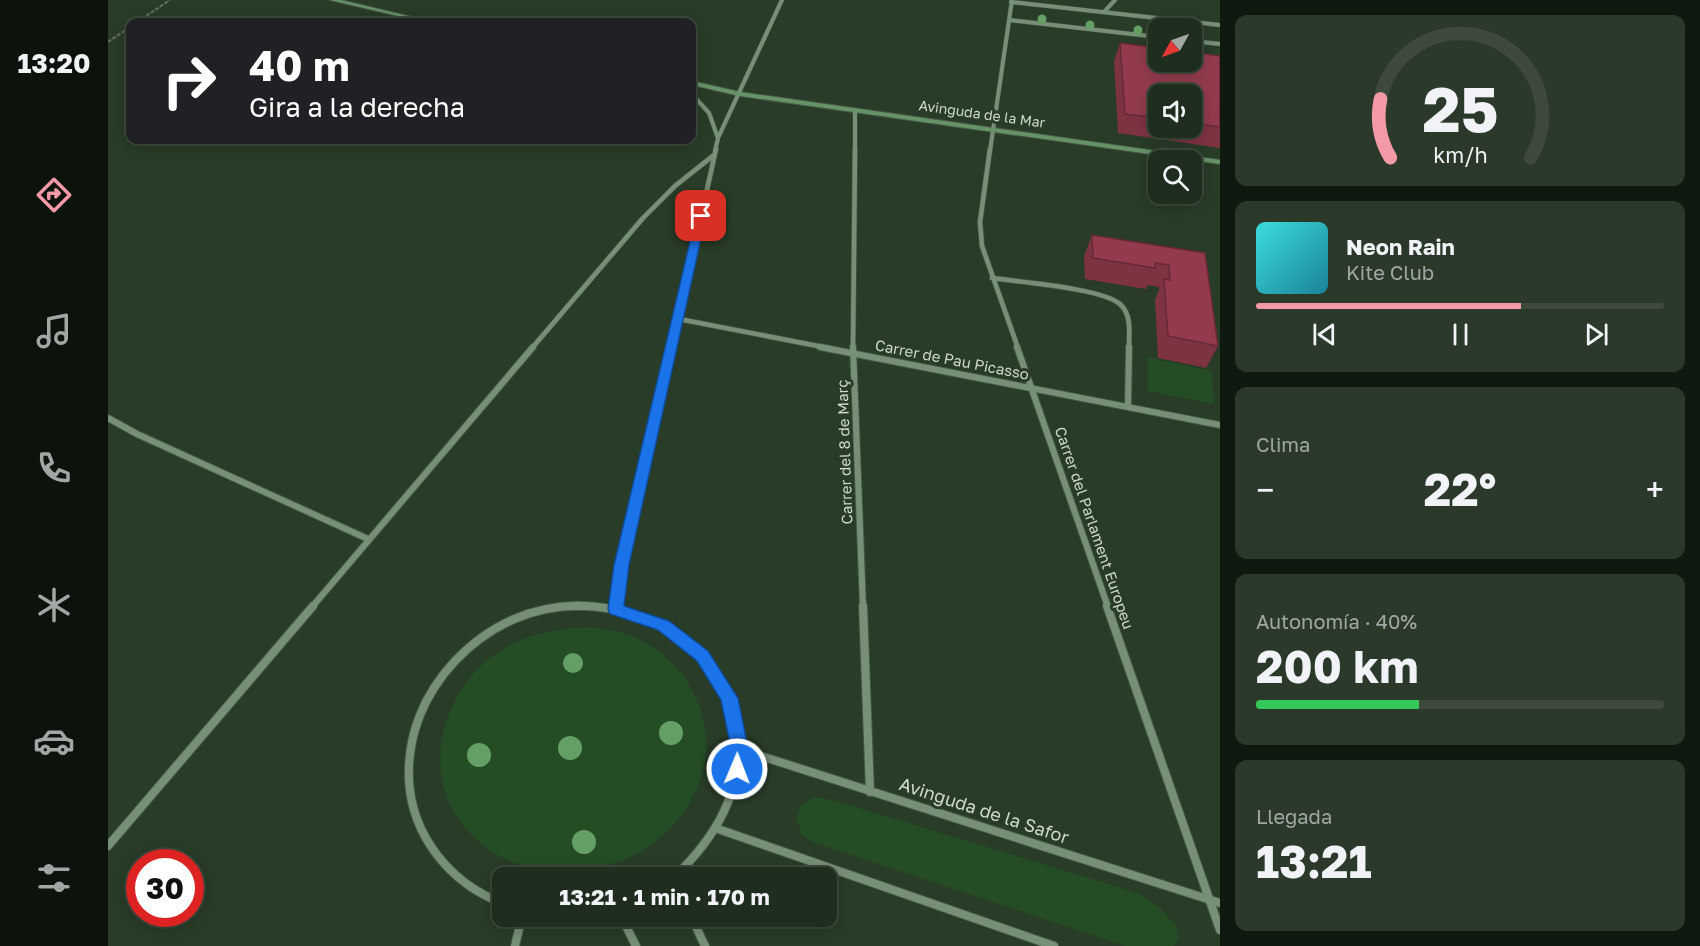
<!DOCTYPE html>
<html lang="es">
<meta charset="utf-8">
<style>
body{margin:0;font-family:"Golos Text",sans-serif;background:#2b392a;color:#f1f3f6;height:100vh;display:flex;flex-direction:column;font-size:22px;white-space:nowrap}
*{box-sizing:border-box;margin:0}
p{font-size:20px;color:#a1a8a4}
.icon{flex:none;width:33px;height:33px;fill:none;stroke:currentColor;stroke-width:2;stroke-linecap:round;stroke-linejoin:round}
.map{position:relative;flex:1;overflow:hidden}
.details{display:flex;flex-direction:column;gap:15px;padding:15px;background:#101910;width:480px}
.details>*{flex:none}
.guide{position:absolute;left:18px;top:18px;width:570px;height:126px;border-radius:12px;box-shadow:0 3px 15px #0003,0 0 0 2px #3c493b;background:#202124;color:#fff;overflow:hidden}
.needle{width:39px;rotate:230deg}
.tools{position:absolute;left:1040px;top:18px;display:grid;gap:12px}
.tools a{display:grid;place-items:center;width:54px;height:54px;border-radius:12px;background:#1e2d1d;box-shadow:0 3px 15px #0003,0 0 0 2px #3c493b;font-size:30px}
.speed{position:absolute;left:18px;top:849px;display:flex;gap:12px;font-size:30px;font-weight:700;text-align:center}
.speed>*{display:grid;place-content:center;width:78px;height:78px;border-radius:50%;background:#1e2d1d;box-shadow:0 3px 15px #0003,0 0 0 2px #3c493b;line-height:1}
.speed .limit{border:9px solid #d22;background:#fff;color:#111}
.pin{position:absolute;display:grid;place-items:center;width:51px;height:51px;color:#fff;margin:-26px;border-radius:12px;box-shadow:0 3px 9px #0006}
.me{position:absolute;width:66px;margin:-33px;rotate:1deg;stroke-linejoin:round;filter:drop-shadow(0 0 4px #0008)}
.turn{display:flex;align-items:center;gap:21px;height:126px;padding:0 24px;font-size:27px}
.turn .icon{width:78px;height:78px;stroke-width:2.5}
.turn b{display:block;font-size:42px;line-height:51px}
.big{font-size:45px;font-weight:700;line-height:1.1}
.details .tile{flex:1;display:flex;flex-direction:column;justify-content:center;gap:9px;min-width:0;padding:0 21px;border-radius:12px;background:#2b392a}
.details .dial{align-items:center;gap:0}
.dial svg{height:156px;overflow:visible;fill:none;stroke:#3c493b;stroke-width:7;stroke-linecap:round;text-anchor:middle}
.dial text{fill:#f1f3f6;stroke:none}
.song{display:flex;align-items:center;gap:18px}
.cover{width:72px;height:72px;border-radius:9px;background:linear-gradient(135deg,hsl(180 70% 55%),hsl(190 70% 35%))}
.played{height:6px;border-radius:3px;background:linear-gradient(90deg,#f49aa6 65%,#3c493b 65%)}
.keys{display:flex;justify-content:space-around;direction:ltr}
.heat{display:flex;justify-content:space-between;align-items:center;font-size:33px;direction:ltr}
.charge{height:9px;border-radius:4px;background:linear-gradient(90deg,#34c759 40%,#3c493b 0)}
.trip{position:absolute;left:384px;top:867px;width:345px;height:60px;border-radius:12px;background:#1e2d1d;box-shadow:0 3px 15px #0003,0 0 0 2px #3c493b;font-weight:700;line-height:60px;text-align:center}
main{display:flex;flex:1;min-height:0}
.tabs{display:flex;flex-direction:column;width:108px;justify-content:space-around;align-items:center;background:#0c120c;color:#a1a8a4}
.tabs .icon{width:42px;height:42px}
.tabs .active{color:#f49aa6}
.tabs b{font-size:27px;color:#f1f3f6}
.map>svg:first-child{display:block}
</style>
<main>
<nav class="tabs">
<b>13:20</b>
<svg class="icon active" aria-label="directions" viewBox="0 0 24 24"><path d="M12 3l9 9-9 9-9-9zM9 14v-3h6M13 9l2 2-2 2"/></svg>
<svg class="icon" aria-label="music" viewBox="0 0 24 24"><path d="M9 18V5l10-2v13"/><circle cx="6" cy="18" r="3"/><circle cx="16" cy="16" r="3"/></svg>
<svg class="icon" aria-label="phone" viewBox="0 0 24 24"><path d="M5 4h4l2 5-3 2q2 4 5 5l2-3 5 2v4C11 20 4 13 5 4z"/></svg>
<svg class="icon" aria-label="climate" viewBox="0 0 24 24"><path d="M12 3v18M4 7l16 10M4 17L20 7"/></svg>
<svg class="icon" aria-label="car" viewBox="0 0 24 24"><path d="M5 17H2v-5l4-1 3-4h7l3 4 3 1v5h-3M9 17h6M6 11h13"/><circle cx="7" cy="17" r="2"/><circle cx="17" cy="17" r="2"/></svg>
<svg class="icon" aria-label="filters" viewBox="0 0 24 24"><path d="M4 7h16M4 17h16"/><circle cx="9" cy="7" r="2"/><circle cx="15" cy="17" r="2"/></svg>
</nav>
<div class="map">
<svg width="1112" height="946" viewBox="0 0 1112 946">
<rect width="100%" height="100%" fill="#283c27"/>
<path fill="#244c25" d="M1039,357L1104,371L1106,404L1040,391Z
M481,627C493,629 508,630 521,635C550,646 576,669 588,698C627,788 545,875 454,872C420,871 394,862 368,839C305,783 331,682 402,645C427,632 453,629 481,627Z
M706,797L725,800L1030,893L1052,908L1067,924L1071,938L1066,946H1017L707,843L694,835L688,818L693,805Z"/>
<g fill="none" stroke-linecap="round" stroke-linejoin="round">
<g stroke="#445645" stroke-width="5">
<path id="street-far3" d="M903,2L1112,25
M996,12L1007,0
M901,20L1050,37
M1083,41L1112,44
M584,94L601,113L610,138L674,0
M607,151L610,138
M747,151V110
M882,151L904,0"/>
</g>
<g stroke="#445645" stroke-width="6">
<path id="street-far2" d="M882,149L872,222L874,246L910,348
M884,278C911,282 993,288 1012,304C1024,315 1021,333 1021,348
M571,319L720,348
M424,348L535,218L567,186L606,155
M564,348L608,149
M745,348L747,149"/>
</g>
<g stroke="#445645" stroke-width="8">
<path id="street-far1" d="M712,347L1112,425
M745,347L755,607
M909,347L1000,607
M1020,407L1021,347
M0,418L29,434L260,539
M204,607L425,347
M461,607H480
M508,607L514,565L565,347"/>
</g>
<g stroke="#445645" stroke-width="10">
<path id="street" d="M755,606L762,792
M999,606L1112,930
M508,609V606
M631,749L1112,903
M610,829L946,946
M0,846L205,606
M394,903C342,883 304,836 301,780C299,735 316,694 347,661C492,508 753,703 565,878
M513,916L528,946
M583,916L597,946
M407,946L414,916"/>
</g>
<g stroke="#445645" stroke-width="2">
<path id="secondary" d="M222,0H233L325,22H316Z
M584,81L632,92L1112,160V164L632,96L584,85Z"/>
</g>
<path stroke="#60715f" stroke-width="2" stroke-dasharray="4 1.5" stroke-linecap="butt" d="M339,17L362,22
M29,22L62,0
M0,42L22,27"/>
<use href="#street-far3" stroke="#778f77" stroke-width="4"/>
<use href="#street-far2" stroke="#778f77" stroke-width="4.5"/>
<use href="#street-far1" stroke="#778f77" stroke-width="6"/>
<use href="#street" stroke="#778f77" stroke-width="8"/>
<use href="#secondary" fill="#669267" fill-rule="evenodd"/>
</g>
<g fill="#64a065">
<circle cx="934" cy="19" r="4.5"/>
<circle cx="982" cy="25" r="4.5"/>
<circle cx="1030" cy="30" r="4.5"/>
<circle cx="465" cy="663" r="10"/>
<circle cx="563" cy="733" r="12"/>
<circle cx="462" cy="748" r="12"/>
<circle cx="371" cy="755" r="12"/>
<circle cx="476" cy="842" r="12"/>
</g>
<path fill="#7e3341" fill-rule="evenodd" d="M1012,43L1112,56V148L1010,133L1006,61ZM1050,94H1083V128H1050Z
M984,235L1097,253L1110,346L1098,368L1050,358L1047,300L1051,290V287L1040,285L1038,289L977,279L976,256Z"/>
<path fill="#933b4c" stroke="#672935" stroke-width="1.5" d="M1012,43L1050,48V62H1083V52L1112,56V127L1083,123V94H1050V118L1017,114Z
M984,235L1097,253L1110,346L1060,336L1056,279L1062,280L1061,265L1047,263V268L985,258Z"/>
<path fill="#1a73e8" stroke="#114b97" stroke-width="1.5" d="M593,213L598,216L521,565L516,606L561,621L600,651L630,698L640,748L635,775L629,777L623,775L620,769L623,748L613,700L589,661L550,630L502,614L500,609L506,565L588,216Z"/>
<g text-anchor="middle" stroke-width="6" stroke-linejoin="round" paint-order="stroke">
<g font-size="14" fill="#cdd9cc" stroke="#283c27">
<text transform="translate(874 114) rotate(8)" y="5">Avinguda de la Mar</text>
</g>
<g font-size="15" fill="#cdd9cc" stroke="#283c27">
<text transform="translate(844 360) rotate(11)" y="5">Carrer de Pau Picasso</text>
<text transform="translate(737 452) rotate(-92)" y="5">Carrer del 8 de Març</text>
<text transform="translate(986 528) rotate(71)" y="5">Carrer del Parlament Europeu</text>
</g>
<g font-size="18" fill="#cdd9cc" stroke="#283c27">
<text transform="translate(876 811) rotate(18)" y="6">Avinguda de la Safor</text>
</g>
</g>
</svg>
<div class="tools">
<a><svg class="needle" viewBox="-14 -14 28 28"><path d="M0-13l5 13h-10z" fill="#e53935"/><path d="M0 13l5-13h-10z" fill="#a1a8a4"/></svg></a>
<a><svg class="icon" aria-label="sound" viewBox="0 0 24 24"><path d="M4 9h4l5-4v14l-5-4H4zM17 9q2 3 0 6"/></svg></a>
<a><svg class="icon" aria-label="search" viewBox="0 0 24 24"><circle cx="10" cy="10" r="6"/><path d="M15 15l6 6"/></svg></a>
</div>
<div class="speed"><div class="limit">30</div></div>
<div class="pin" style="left:593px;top:216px;background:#d93025"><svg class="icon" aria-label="arrive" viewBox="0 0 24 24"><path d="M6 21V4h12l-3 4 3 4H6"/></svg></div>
<svg class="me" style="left:629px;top:769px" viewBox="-20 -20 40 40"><circle r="17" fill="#1a73e8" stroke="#fff" stroke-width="3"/><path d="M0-11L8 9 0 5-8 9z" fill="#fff"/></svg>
<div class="trip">13:21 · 1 min · 170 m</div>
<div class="guide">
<div class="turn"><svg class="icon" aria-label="right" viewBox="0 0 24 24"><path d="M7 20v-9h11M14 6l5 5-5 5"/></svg><div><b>40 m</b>Gira a la derecha</div></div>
</div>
</div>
<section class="details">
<div class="tile dial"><svg viewBox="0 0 100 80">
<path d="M14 69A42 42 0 1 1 86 69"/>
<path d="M14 69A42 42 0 0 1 9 39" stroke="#f49aa6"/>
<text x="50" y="56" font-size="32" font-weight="700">25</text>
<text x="50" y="72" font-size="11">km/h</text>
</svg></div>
<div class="tile">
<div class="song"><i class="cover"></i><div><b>Neon Rain</b><p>Kite Club</p></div></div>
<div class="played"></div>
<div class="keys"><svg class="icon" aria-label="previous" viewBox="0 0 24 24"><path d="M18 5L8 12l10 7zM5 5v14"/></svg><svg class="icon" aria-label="pause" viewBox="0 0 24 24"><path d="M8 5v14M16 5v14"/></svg><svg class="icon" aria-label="next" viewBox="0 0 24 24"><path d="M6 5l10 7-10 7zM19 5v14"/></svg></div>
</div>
<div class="tile"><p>Clima</p>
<div class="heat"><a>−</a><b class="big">22°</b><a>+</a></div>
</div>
<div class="tile"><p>Autonomía · 40%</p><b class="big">200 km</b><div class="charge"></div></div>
<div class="tile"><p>Llegada</p><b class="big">13:21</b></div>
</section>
</main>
